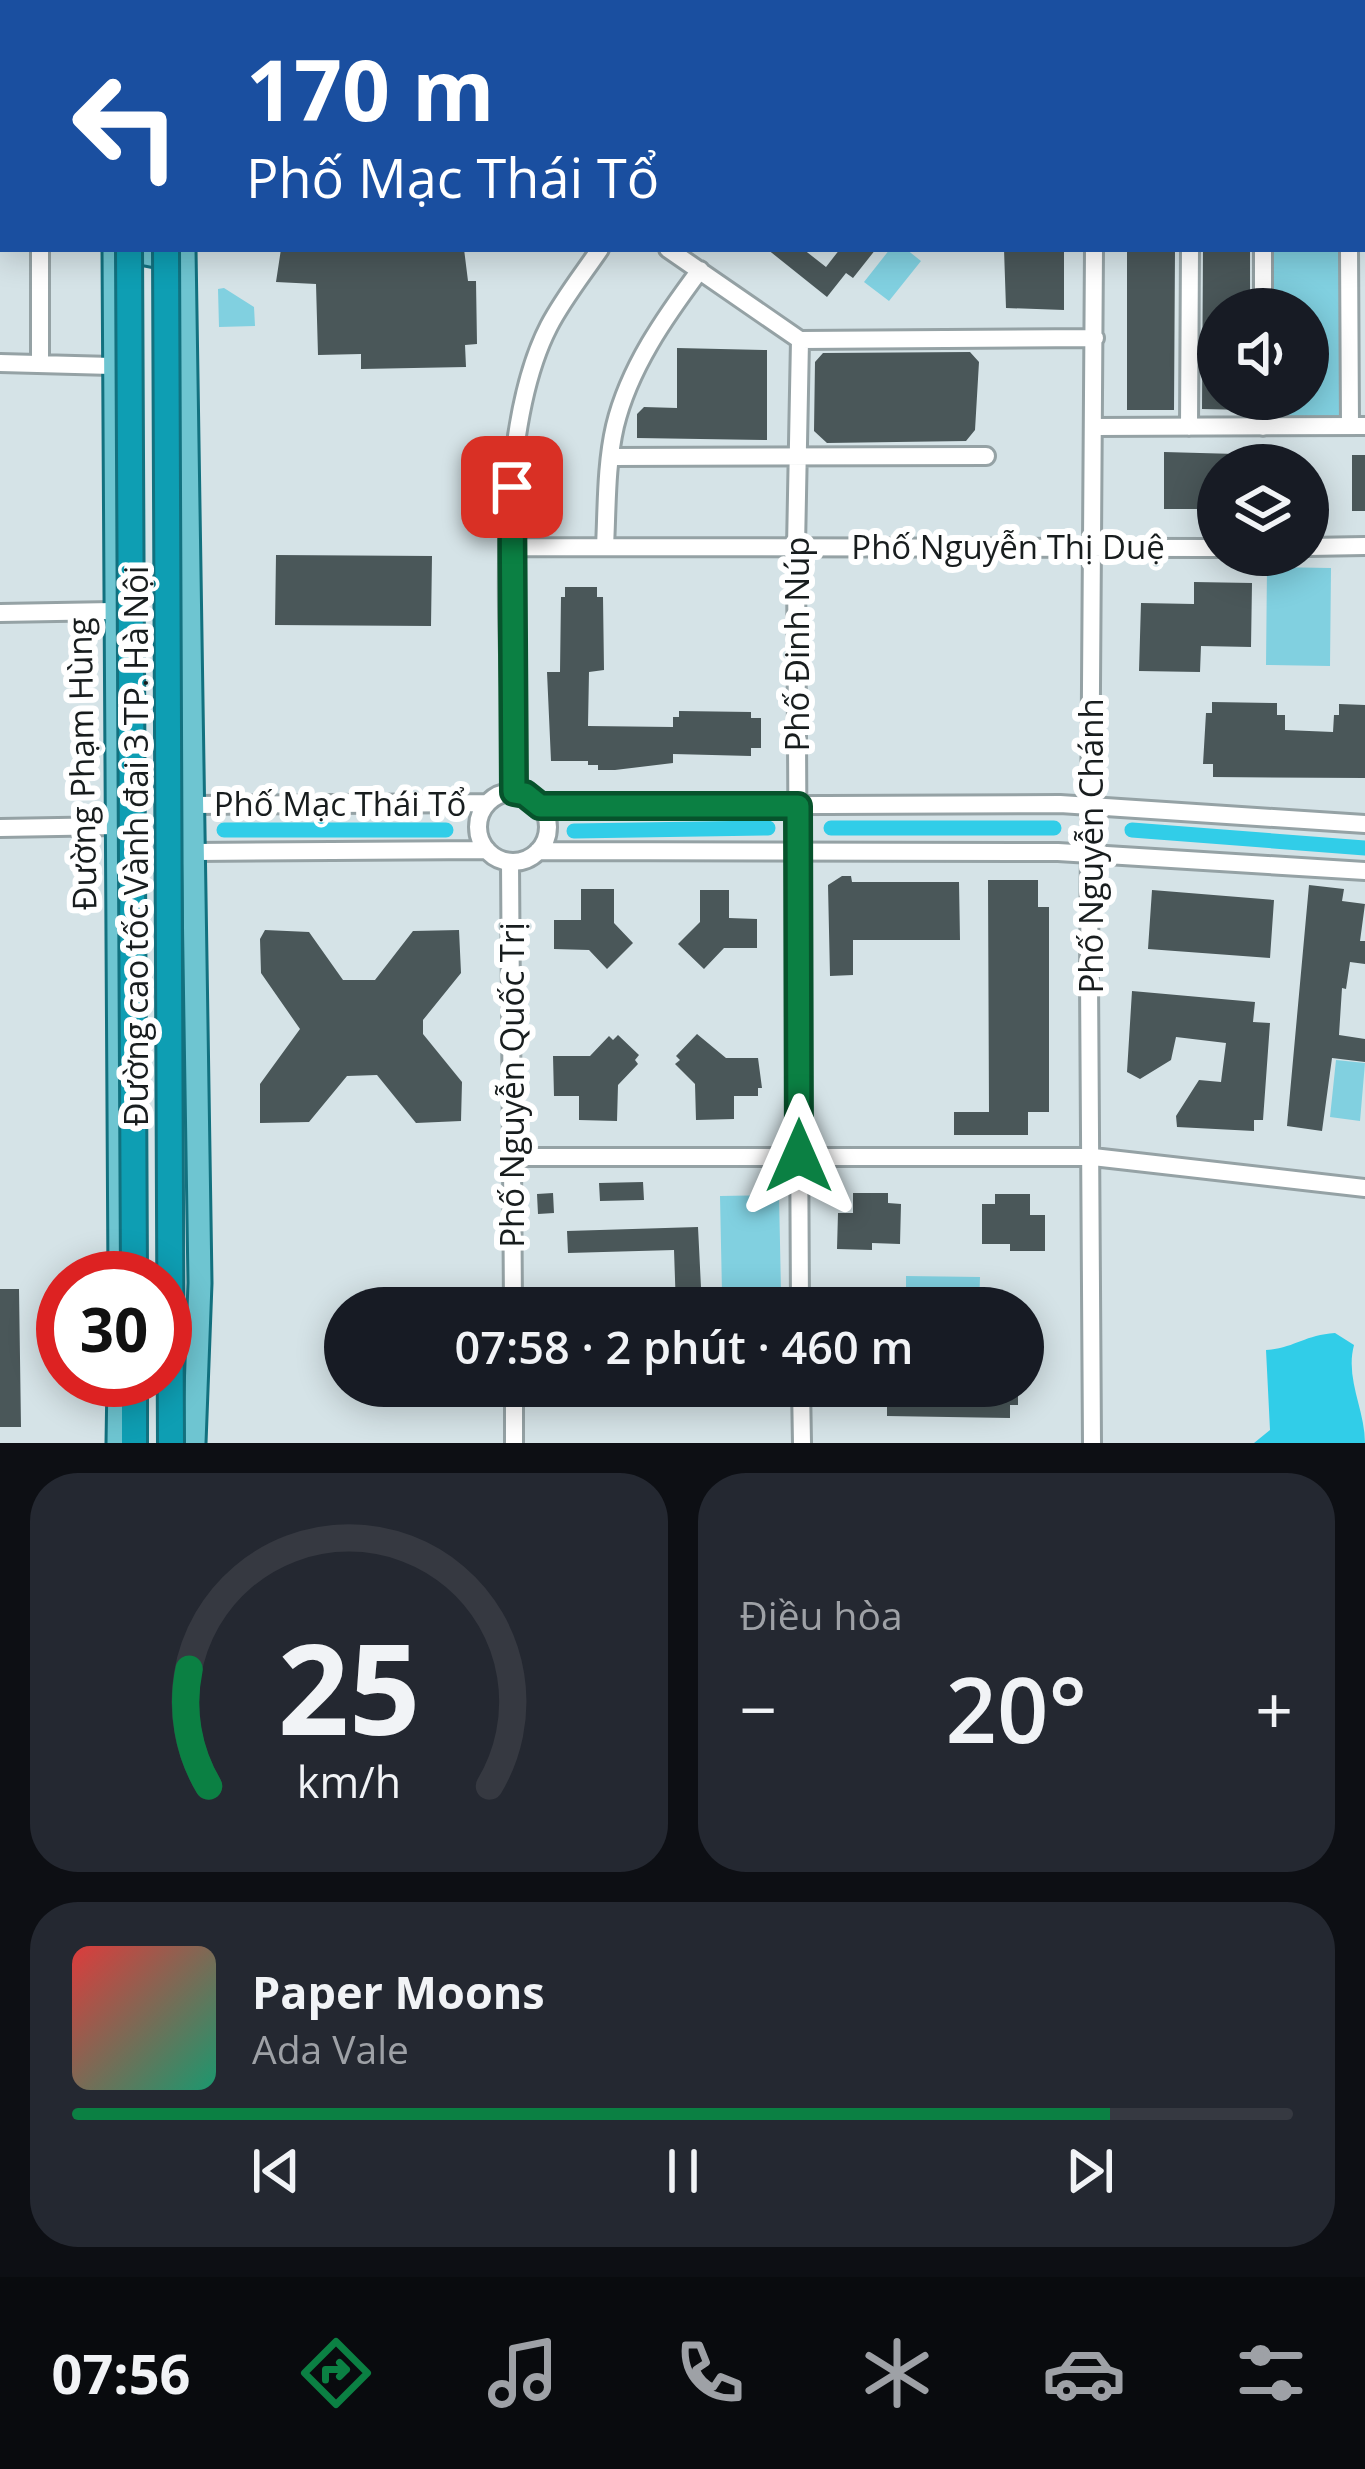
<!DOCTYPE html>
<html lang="vi">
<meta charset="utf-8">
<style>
body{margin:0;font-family:"Open Sans",sans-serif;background:#242831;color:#f1f3f6;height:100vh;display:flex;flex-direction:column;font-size:45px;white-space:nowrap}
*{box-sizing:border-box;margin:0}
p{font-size:39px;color:#9ea1a6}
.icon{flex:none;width:66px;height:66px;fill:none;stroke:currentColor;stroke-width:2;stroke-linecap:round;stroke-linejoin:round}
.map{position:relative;height:1443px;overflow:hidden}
.details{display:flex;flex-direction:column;gap:30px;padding:30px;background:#0d0f14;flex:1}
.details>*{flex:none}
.guide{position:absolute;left:0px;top:0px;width:1365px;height:252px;box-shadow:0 6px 30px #0003;background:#1a4fa0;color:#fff;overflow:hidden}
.fabs{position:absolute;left:1197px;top:288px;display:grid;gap:24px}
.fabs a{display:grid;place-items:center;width:132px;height:132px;border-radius:50%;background:#171b24;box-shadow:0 6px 30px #0003;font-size:60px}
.speed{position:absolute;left:36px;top:1251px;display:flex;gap:24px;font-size:60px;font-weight:700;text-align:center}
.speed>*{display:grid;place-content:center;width:156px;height:156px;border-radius:50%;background:#171b24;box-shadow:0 6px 30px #0003;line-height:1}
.speed .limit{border:18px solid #d22;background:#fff;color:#111}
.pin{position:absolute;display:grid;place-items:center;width:102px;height:102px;color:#fff;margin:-51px;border-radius:24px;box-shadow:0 6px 18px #0006}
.me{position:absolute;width:132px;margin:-66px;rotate:0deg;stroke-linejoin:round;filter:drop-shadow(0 0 9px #0008)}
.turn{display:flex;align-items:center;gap:42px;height:252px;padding:0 48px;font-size:54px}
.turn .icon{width:156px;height:156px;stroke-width:2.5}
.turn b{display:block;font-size:84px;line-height:102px}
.big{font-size:90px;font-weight:600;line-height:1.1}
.details .tile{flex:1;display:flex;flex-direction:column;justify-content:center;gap:18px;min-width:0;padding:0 42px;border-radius:48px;background:#242831}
.details .dial{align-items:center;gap:0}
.dial svg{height:312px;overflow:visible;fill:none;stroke:#363941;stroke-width:7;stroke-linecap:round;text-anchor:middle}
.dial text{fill:#f1f3f6;stroke:none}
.song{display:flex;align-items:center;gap:36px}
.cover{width:144px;height:144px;border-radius:18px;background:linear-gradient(135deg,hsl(0 70% 55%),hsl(160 70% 35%))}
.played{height:12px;border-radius:6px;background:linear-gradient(90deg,#0b8043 85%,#363941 85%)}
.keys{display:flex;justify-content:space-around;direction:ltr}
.heat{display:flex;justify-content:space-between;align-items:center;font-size:66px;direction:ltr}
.details .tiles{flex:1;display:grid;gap:30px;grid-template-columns:1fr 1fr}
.tile:last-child{grid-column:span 2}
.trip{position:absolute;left:324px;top:1287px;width:720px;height:120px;border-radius:60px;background:#171b24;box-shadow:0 6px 30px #0003;font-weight:600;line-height:120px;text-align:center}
.tabs{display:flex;height:192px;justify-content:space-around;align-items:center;background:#090b0e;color:#9ea1a6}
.tabs .icon{width:84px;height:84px}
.tabs .current{color:#0b8043}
.tabs b{font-size:54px;color:#f1f3f6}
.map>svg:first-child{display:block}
</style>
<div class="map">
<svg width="1365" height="1443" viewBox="0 0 1365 1443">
<rect width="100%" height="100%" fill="#d5e3e7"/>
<path fill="#81d0e0" d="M890,249H906L921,261L889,301L864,282Z
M1268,249H1344L1339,419L1271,418L1268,399H1308V309H1268Z
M224,288L254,307L255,326L219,327L218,289Z
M1267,567L1331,568L1330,666L1266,665Z
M1336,1060L1365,1063L1360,1121L1330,1117Z
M779,1195L781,1291L722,1293L720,1196Z
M906,1276L980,1277L979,1308H906Z"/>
<path fill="#31cde8" d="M1335,1333L1354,1345C1345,1379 1365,1409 1365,1443H1254L1270,1430L1266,1350C1295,1348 1304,1335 1335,1333Z"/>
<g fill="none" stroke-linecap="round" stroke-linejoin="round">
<path stroke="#31cde8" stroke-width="15" d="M831,828H1054
M224,830H446
M1132,830L1365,848
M574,831L768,828"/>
</g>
<path fill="#4a5759" d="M281,249H464L468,281H476L477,344L465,345L466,367L361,369V354L318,355L316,284L276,282Z
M767,249H803L826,267L840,249H876L853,278L846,273L827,297Z
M1004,249H1064V310L1006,308Z
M1127,249H1175L1174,410H1127Z
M1203,249H1250V309H1218V399H1248V410L1202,409Z
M677,348L767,350V440L637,438V414L644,407L677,408Z
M970,352L979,362L975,430L966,441L827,443L814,431L815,362L823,353Z
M1164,452L1273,455V465H1218V509H1164Z
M1352,455H1365V511H1352Z
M276,555L432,556L431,626L275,625Z
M1194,582L1252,583L1251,647L1201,646L1200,672L1139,671L1141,603L1194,604Z
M565,587H597V597H603L604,670L589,672L588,726L673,727V717H679V711L751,712V718H761V748H751V756L673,754V763L615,770H598V765H588V761H551L547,672H560L561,597H565Z
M1212,702L1277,703V715H1285V730L1333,732L1334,715H1339V704L1365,705V778L1213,777V764H1203L1206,713H1212Z
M842,876H851L852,882H959L960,940H853V975L830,976L828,885Z
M988,880H1038V907H1049V1112H1028V1135H954V1112H989Z
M1309,885L1344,889L1342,901L1365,904L1360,941H1365V964L1350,962L1346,989L1342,988L1339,1035L1365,1039V1062L1332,1058L1322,1131L1287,1126Z
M581,889H614V923L633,943L607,969L589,950L554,949V920H581Z
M700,890H729V918L757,919V948H724L704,969L678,944L700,922Z
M1152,890L1274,900L1270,958L1148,949Z
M265,930L309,932L343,980H375L413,931L459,930L461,973L423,1020V1034L462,1082L461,1121L416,1123L377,1075L347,1076L309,1122L260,1123V1084L300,1029L261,973L260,939Z
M1132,991L1255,1002L1253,1022L1270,1023L1263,1120H1254V1131L1177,1127L1176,1116L1199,1080L1221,1082L1226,1043L1176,1037L1171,1060L1140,1079L1127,1072Z
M697,1034L726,1058H758L762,1088H758V1096H734V1119L696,1120L695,1084L675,1064L680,1060L676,1056Z
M618,1035L639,1055L635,1060L638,1064L618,1085L617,1121L579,1120V1096H554L553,1056H590L609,1036L613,1040Z
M643,1182L644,1200L600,1201L599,1183Z
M553,1193L554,1213L538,1214L537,1194Z
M853,1193H888V1203L901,1204L900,1244L872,1243V1250L837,1249L838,1213H853Z
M995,1194H1030V1215H1045V1251H1010V1244H982V1204H995Z
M698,1227L702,1308H676L674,1250L568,1253L567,1231Z
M0,1289H19L21,1427H0Z
M878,1386H1018V1405H1010V1418L887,1416V1403H878Z"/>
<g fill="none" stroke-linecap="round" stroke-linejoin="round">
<g stroke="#95a2a5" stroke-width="22">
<path id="minor" d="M690,0V3
M1093,0V3
M0,91H3
M1362,113H1365
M1362,202H1365
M40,249V363
M668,249L800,340
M1349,249L1350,426
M1263,309V249
M0,363L112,366
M1095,427L1365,426
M1189,427L1190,249
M1263,427V399
M610,457L986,456
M510,547L1218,548
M605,547C607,507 606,465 615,426C629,368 665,317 700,270
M1308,547L1365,546
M0,613L113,611
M513,792C512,661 489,442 549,326C563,299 583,274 600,249
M478 827a35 35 0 1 1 70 0a35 35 0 1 1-70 0Z
M193,805L487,803
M540,806L1060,804L1365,824
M0,828L116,826
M538,851L1058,852L1365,871
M194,852L487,850
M510,862L513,1308
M513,1157H1093L1365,1188
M800,1308L796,547L800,340L1095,338
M514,1386V1443
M801,1386L802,1443
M1092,1443L1089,978L1094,249"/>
</g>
<g stroke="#12717f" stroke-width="27">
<path id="major" d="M96,0L99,3
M184,3V0
M114,249L120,1278
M119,249L161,257L180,249
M184,249L200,1283L194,1443
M118,1443L119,1380"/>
</g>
<g stroke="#12717f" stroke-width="30">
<path id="highway" d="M127,0V3
M164,0V3
M134,1380V1443"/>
</g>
<use href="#minor" stroke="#fff" stroke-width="16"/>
<use href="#major" stroke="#6ec5d1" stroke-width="21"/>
<use href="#highway" stroke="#0e9eb3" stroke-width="24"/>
<g stroke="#12717f" stroke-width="30" stroke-linecap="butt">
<path id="highway-bridge" d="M129,249L134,1278
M166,249L171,1443"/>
</g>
<use href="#highway-bridge" stroke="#0e9eb3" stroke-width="24"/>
</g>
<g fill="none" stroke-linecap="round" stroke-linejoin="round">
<g stroke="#07532c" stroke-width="30">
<path id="route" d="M512,487L514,792L525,794L540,806H798L799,1156"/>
</g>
<use href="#route" stroke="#0b8043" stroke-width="21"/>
</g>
<g text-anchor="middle" stroke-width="12" stroke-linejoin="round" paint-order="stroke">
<g font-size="33" fill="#181d1e" stroke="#fff">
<text x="1008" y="559">Phố Nguyễn Thị Duệ</text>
<text transform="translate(797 644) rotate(-90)" y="12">Phố Đinh Núp</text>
<text transform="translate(82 764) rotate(-91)" y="12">Đường Phạm Hùng</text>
<text x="340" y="816">Phố Mạc Thái Tổ</text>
<text transform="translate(136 846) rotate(-90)" y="12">Đường cao tốc Vành đai 3 TP. Hà Nội</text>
<text transform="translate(1091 846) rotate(-90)" y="12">Phố Nguyễn Chánh</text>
<text transform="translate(512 1085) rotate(-90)" y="12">Phố Nguyễn Quốc Trị</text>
</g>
</g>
</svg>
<div class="fabs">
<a><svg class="icon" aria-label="sound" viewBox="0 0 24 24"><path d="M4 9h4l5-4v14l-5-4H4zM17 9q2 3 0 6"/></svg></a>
<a><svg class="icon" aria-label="layers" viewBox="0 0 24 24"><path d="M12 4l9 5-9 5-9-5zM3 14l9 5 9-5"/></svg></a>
</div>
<div class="speed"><div class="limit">30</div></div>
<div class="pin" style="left:512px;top:487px;background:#d93025"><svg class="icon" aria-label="arrive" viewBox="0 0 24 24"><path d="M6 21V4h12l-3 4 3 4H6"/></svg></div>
<svg class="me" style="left:799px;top:1156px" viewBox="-20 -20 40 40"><path d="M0-17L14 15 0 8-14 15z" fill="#0b8043" stroke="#fff" stroke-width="4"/></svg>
<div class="trip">07:58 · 2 phút · 460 m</div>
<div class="guide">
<div class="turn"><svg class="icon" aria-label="left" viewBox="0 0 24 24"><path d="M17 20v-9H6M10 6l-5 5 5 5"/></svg><div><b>170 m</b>Phố Mạc Thái Tổ</div></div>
</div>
</div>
<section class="details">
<div class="tiles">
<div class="tile dial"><svg viewBox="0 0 100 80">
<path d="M14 69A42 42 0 1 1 86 69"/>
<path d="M14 69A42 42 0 0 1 9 39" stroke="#0b8043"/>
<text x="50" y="56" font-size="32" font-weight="700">25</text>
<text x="50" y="72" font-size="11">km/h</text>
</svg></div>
<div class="tile"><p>Điều hòa</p>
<div class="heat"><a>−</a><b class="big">20°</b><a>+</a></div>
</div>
<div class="tile">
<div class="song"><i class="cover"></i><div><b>Paper Moons</b><p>Ada Vale</p></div></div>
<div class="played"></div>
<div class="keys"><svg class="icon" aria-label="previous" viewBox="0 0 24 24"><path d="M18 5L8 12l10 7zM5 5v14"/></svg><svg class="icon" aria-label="pause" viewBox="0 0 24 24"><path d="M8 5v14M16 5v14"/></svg><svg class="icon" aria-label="next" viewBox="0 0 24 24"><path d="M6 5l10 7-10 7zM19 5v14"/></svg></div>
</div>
</div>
</section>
<nav class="tabs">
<b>07:56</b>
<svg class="icon current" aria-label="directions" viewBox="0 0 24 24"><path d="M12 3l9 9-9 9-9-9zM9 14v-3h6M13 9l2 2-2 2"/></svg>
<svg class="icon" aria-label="music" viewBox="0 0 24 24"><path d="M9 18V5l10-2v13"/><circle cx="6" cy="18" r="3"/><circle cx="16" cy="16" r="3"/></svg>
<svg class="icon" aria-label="phone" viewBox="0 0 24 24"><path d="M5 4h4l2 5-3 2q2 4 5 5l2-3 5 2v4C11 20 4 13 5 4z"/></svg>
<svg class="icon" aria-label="climate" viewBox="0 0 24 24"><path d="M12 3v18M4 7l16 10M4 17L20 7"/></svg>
<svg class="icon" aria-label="car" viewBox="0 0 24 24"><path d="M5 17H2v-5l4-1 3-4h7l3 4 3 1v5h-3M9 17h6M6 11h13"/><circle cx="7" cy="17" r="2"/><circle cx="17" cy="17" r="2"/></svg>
<svg class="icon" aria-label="filters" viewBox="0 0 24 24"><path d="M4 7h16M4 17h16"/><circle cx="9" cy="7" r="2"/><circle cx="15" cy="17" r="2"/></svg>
</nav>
